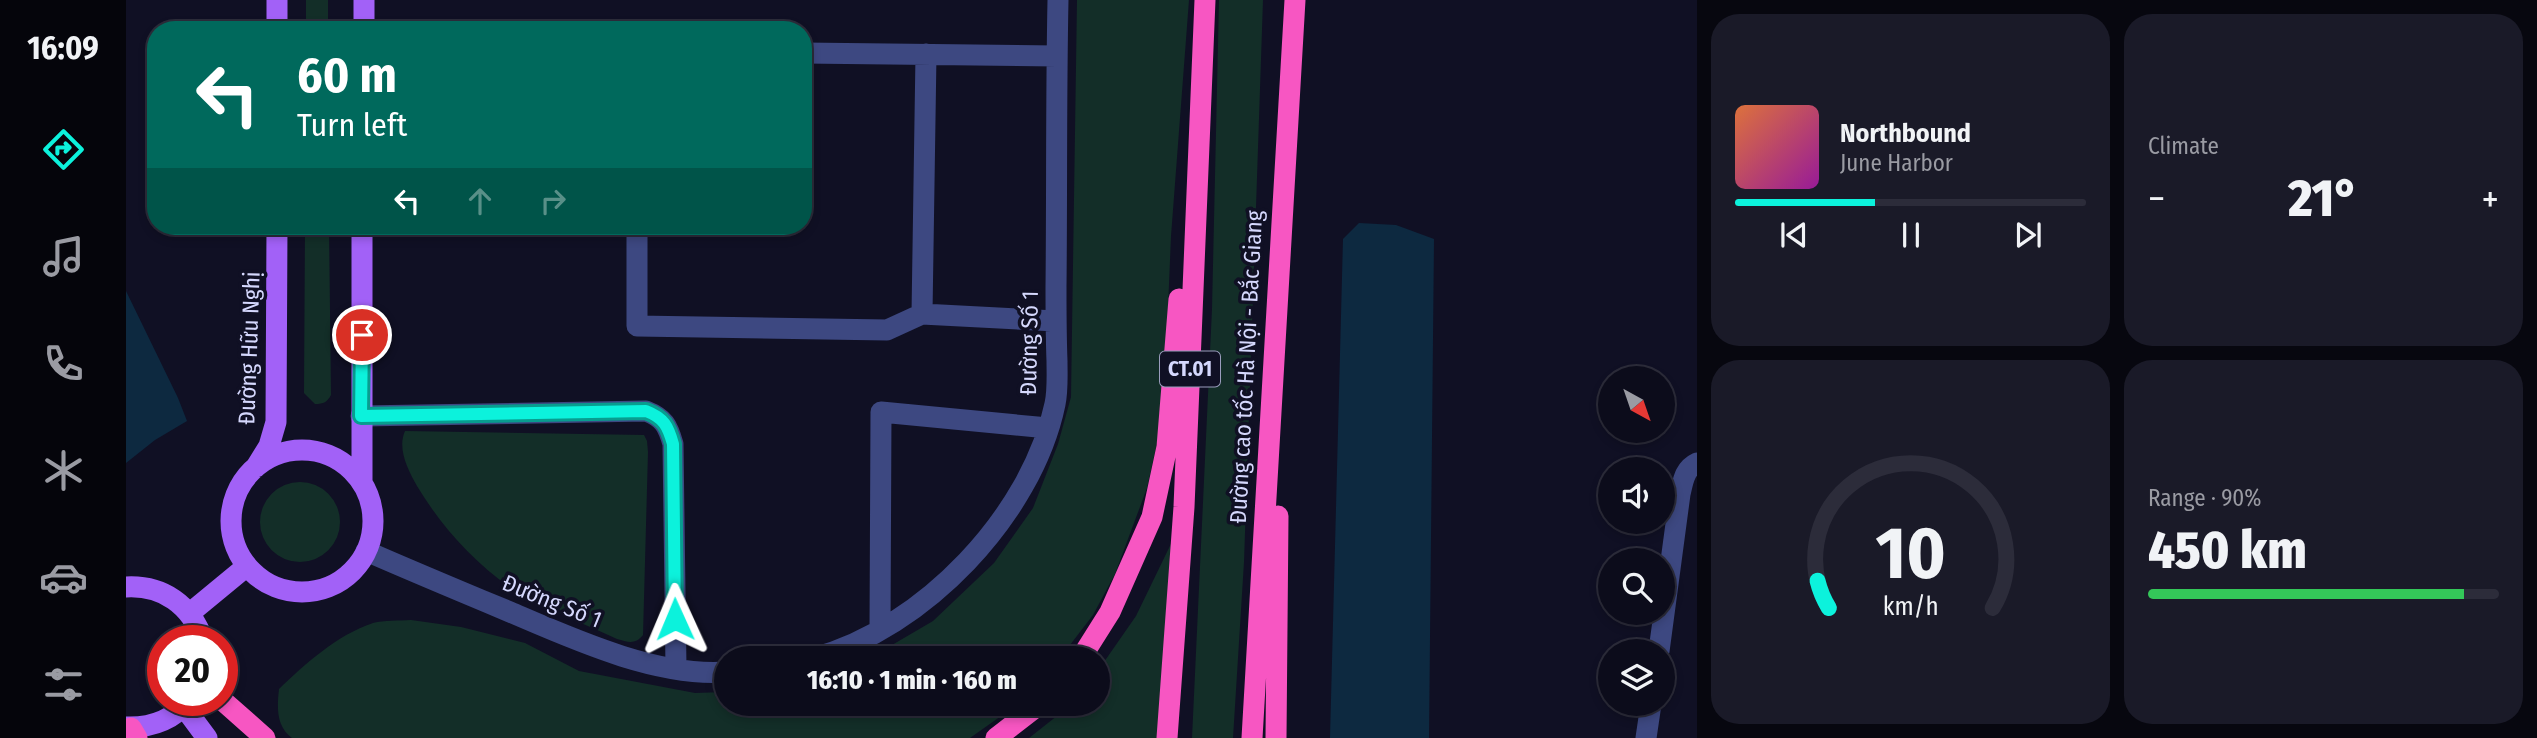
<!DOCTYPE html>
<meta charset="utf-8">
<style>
body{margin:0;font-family:"Fira Sans Condensed",sans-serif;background:#1a1a28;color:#f1f3f6;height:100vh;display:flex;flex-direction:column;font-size:26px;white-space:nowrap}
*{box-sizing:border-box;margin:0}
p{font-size:23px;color:#9a9ba3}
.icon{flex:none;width:38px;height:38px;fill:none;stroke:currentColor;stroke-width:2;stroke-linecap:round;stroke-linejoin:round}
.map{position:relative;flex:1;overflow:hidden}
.side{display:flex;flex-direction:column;gap:14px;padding:14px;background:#07070f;width:840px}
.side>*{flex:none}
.guide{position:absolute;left:21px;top:21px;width:665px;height:214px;border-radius:28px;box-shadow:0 4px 10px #0003,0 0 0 2px #2c2c3a;background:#00695c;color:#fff;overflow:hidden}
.needle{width:46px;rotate:140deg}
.controls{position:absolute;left:1472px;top:366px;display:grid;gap:14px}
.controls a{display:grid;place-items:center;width:77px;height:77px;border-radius:50%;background:#0c0c1b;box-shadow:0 4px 10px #0003,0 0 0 2px #2c2c3a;font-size:35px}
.speed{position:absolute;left:21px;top:625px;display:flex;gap:14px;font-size:35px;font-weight:700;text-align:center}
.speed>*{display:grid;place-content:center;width:91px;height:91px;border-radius:50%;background:#0c0c1b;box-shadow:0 4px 10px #0003,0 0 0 2px #2c2c3a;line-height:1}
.speed .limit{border:10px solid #d22;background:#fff;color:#111}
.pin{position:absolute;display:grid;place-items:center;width:60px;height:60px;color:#fff;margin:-30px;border:4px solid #fff;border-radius:50%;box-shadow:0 2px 7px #0007}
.me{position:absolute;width:77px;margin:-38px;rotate:359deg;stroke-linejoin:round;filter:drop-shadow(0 0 5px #0008)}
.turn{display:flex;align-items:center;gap:24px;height:147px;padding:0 35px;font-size:32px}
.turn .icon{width:91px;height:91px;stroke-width:2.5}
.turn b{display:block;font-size:49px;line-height:60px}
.lanes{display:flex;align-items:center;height:66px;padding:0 35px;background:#0003;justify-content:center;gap:35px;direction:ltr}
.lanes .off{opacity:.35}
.big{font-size:52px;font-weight:800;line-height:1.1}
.side .tile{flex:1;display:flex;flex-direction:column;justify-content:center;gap:10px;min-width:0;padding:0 24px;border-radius:28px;background:#1a1a28}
.side .dial{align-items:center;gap:0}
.dial svg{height:182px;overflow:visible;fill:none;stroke:#2c2c3a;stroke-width:7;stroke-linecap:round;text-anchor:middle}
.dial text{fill:#f1f3f6;stroke:none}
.song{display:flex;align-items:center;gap:21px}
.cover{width:84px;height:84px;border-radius:10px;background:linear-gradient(135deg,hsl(20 70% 55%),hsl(300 70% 35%))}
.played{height:7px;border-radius:4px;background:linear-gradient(90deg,#0cf2dc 40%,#2c2c3a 40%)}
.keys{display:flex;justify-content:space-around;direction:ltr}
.heat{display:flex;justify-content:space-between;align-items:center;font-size:38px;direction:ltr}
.charge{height:10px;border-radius:5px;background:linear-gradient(90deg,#34c759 90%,#2c2c3a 0)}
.side .tiles{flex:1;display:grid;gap:14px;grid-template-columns:repeat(2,1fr)}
.trip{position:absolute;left:588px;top:646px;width:396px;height:70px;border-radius:35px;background:#0c0c1b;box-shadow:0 4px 10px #0003,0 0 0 2px #2c2c3a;font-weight:800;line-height:70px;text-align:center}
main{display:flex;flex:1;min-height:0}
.tab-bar{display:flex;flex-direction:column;width:126px;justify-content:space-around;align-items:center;background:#05050b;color:#9a9ba3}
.tab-bar .icon{width:49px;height:49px}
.tab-bar .current{color:#0cf2dc}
.tab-bar b{font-size:32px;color:#f1f3f6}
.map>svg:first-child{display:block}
</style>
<main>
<nav class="tab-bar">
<b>16:09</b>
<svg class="icon current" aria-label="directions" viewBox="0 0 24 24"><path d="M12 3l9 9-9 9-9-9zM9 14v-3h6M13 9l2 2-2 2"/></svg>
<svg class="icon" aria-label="music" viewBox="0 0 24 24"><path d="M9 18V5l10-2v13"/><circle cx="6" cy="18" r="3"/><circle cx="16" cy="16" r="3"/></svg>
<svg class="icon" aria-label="phone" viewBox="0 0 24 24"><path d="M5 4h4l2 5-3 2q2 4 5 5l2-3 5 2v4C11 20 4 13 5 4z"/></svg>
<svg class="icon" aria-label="climate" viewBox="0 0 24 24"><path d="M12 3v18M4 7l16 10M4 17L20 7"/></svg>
<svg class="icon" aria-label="car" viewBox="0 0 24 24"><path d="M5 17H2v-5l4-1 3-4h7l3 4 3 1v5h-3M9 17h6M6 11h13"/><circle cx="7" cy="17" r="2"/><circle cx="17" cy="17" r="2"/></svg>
<svg class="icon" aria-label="filters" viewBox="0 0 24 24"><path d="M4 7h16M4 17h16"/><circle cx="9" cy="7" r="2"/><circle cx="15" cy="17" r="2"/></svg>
</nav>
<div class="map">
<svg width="1571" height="738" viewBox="0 0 1571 738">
<rect width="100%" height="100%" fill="#101024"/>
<path fill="#132e28" d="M180,0H202V30H180Z
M951,0H1063L1045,236L1038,404L1031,443L1021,488L989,574L967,615L934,658H735L766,645L807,621L868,563L907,508L932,444L945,397Z
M1093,0H1137L1118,562L1107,738H1066L1086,309Z
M179,226H203L205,395C201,402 198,404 189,404L178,393Z
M279,431L518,435L521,441L522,452L517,635C509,645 502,642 491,639C462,625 431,614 403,599C357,573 318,531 291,486C282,470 271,449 279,431Z
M134 522a40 40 0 1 1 80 0a40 40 0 1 1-80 0Z
M1057,519L1044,738H903L946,704H971V672L1010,616Z
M285,620L335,627L399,643L453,671L569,693L600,692V704H892L844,738H166C150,726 151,708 153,689C179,664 211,635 247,623C258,620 273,621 285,620Z"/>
<path fill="#0d2940" d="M1233,223L1270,225L1308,239L1303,738H1204L1217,239Z
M0,291L52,398L61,421L29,440L0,463Z"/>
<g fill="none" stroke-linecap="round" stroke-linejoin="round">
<path stroke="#3d4881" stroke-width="21" d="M677,53L931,56
M511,226V326L761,330L796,314L930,321
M796,314L800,54
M235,416L520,411C538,418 542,426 547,444L550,668
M240,551C288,572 336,592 384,612C447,639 530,677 600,672
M754,630L755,412L922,428
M1533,651L1554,494C1557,482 1558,469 1571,463
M688,658C797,629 906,515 929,404C932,390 931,375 931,361C930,336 930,312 930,287C931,191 930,96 932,0
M1520,738L1525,704"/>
<path stroke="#a261f7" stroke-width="21" d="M151,0V30
M238,30V0
M105 521a71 71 0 1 1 142 0a71 71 0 1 1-142 0Z
M130,467L143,446L150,422L151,226
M236,483V226
M0,587C37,585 65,605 77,640
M64,613L121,566
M58,707L81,738
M0,727C26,728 47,720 64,700"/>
<path stroke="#f756c2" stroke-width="21" d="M955,658L984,612L1026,517L1041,447L1053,299
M96,700L139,738
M5,728L11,738
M870,738L914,704
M1041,738L1058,507L1079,0
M1126,738L1169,0
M1150,738L1152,516"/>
</g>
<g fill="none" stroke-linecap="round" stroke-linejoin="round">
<g stroke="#089d8f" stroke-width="18">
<path id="route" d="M236,335L235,416L520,411C538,418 542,426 547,444L549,619"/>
</g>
<use href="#route" stroke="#0cf2dc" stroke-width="12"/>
</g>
<g text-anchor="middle" stroke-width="7" stroke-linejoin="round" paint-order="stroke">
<rect fill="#101024" stroke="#9a9cbc" stroke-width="2" x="1034" y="351.5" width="60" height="35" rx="5"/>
<g font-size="21" font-weight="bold" fill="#d5d8fd">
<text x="1064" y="376">CT.01</text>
</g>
<g font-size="23" fill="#d5d8fd" stroke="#101024">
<text transform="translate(903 343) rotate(-89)" y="8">Đường Số 1</text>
<text transform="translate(123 348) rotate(-88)" y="8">Đường Hữu Nghị</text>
<text transform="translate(1120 367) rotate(-87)" y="8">Đường cao tốc Hà Nội - Bắc Giang</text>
<text transform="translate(426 601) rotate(22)" y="8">Đường Số 1</text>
</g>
</g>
</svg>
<div class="controls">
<a><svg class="needle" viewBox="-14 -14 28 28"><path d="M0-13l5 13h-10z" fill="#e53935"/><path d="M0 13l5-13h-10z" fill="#9a9ba3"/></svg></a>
<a><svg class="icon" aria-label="sound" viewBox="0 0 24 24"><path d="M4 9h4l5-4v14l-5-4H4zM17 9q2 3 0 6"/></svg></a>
<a><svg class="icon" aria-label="search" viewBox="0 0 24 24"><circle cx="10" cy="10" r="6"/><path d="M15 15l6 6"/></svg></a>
<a><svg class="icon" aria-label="layers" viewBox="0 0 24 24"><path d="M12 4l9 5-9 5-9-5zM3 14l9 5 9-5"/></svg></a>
</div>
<div class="speed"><div class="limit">20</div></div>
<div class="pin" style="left:236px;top:335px;background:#d93025"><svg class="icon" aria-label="arrive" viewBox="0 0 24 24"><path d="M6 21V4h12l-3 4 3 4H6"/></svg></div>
<svg class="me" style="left:549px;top:619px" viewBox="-20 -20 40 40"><path d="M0-17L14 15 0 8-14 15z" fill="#0cf2dc" stroke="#fff" stroke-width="4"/></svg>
<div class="trip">16:10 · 1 min · 160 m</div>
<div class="guide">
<div class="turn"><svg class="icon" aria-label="left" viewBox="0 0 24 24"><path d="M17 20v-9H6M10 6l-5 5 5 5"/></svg><div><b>60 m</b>Turn left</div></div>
<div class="lanes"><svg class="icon" aria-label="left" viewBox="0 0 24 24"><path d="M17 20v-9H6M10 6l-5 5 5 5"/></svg><svg class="icon off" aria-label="ahead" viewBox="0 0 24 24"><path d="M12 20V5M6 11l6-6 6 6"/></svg><svg class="icon off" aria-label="right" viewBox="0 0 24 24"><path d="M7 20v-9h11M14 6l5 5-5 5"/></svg></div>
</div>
</div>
<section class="side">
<div class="tiles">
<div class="tile">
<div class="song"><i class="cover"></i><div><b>Northbound</b><p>June Harbor</p></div></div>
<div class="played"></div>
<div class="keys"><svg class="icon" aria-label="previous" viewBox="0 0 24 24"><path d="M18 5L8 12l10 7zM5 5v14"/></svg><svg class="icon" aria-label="pause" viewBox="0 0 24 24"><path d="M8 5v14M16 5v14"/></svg><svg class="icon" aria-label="next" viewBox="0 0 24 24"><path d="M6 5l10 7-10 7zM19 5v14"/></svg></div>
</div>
<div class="tile"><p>Climate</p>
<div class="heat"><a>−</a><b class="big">21°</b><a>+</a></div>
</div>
<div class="tile dial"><svg viewBox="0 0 100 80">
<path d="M14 69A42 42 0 1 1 86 69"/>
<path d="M14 69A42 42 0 0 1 9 57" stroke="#0cf2dc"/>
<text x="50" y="56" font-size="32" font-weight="700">10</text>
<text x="50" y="72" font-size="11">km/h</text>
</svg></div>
<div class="tile"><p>Range · 90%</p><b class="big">450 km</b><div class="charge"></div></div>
</div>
</section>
</main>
